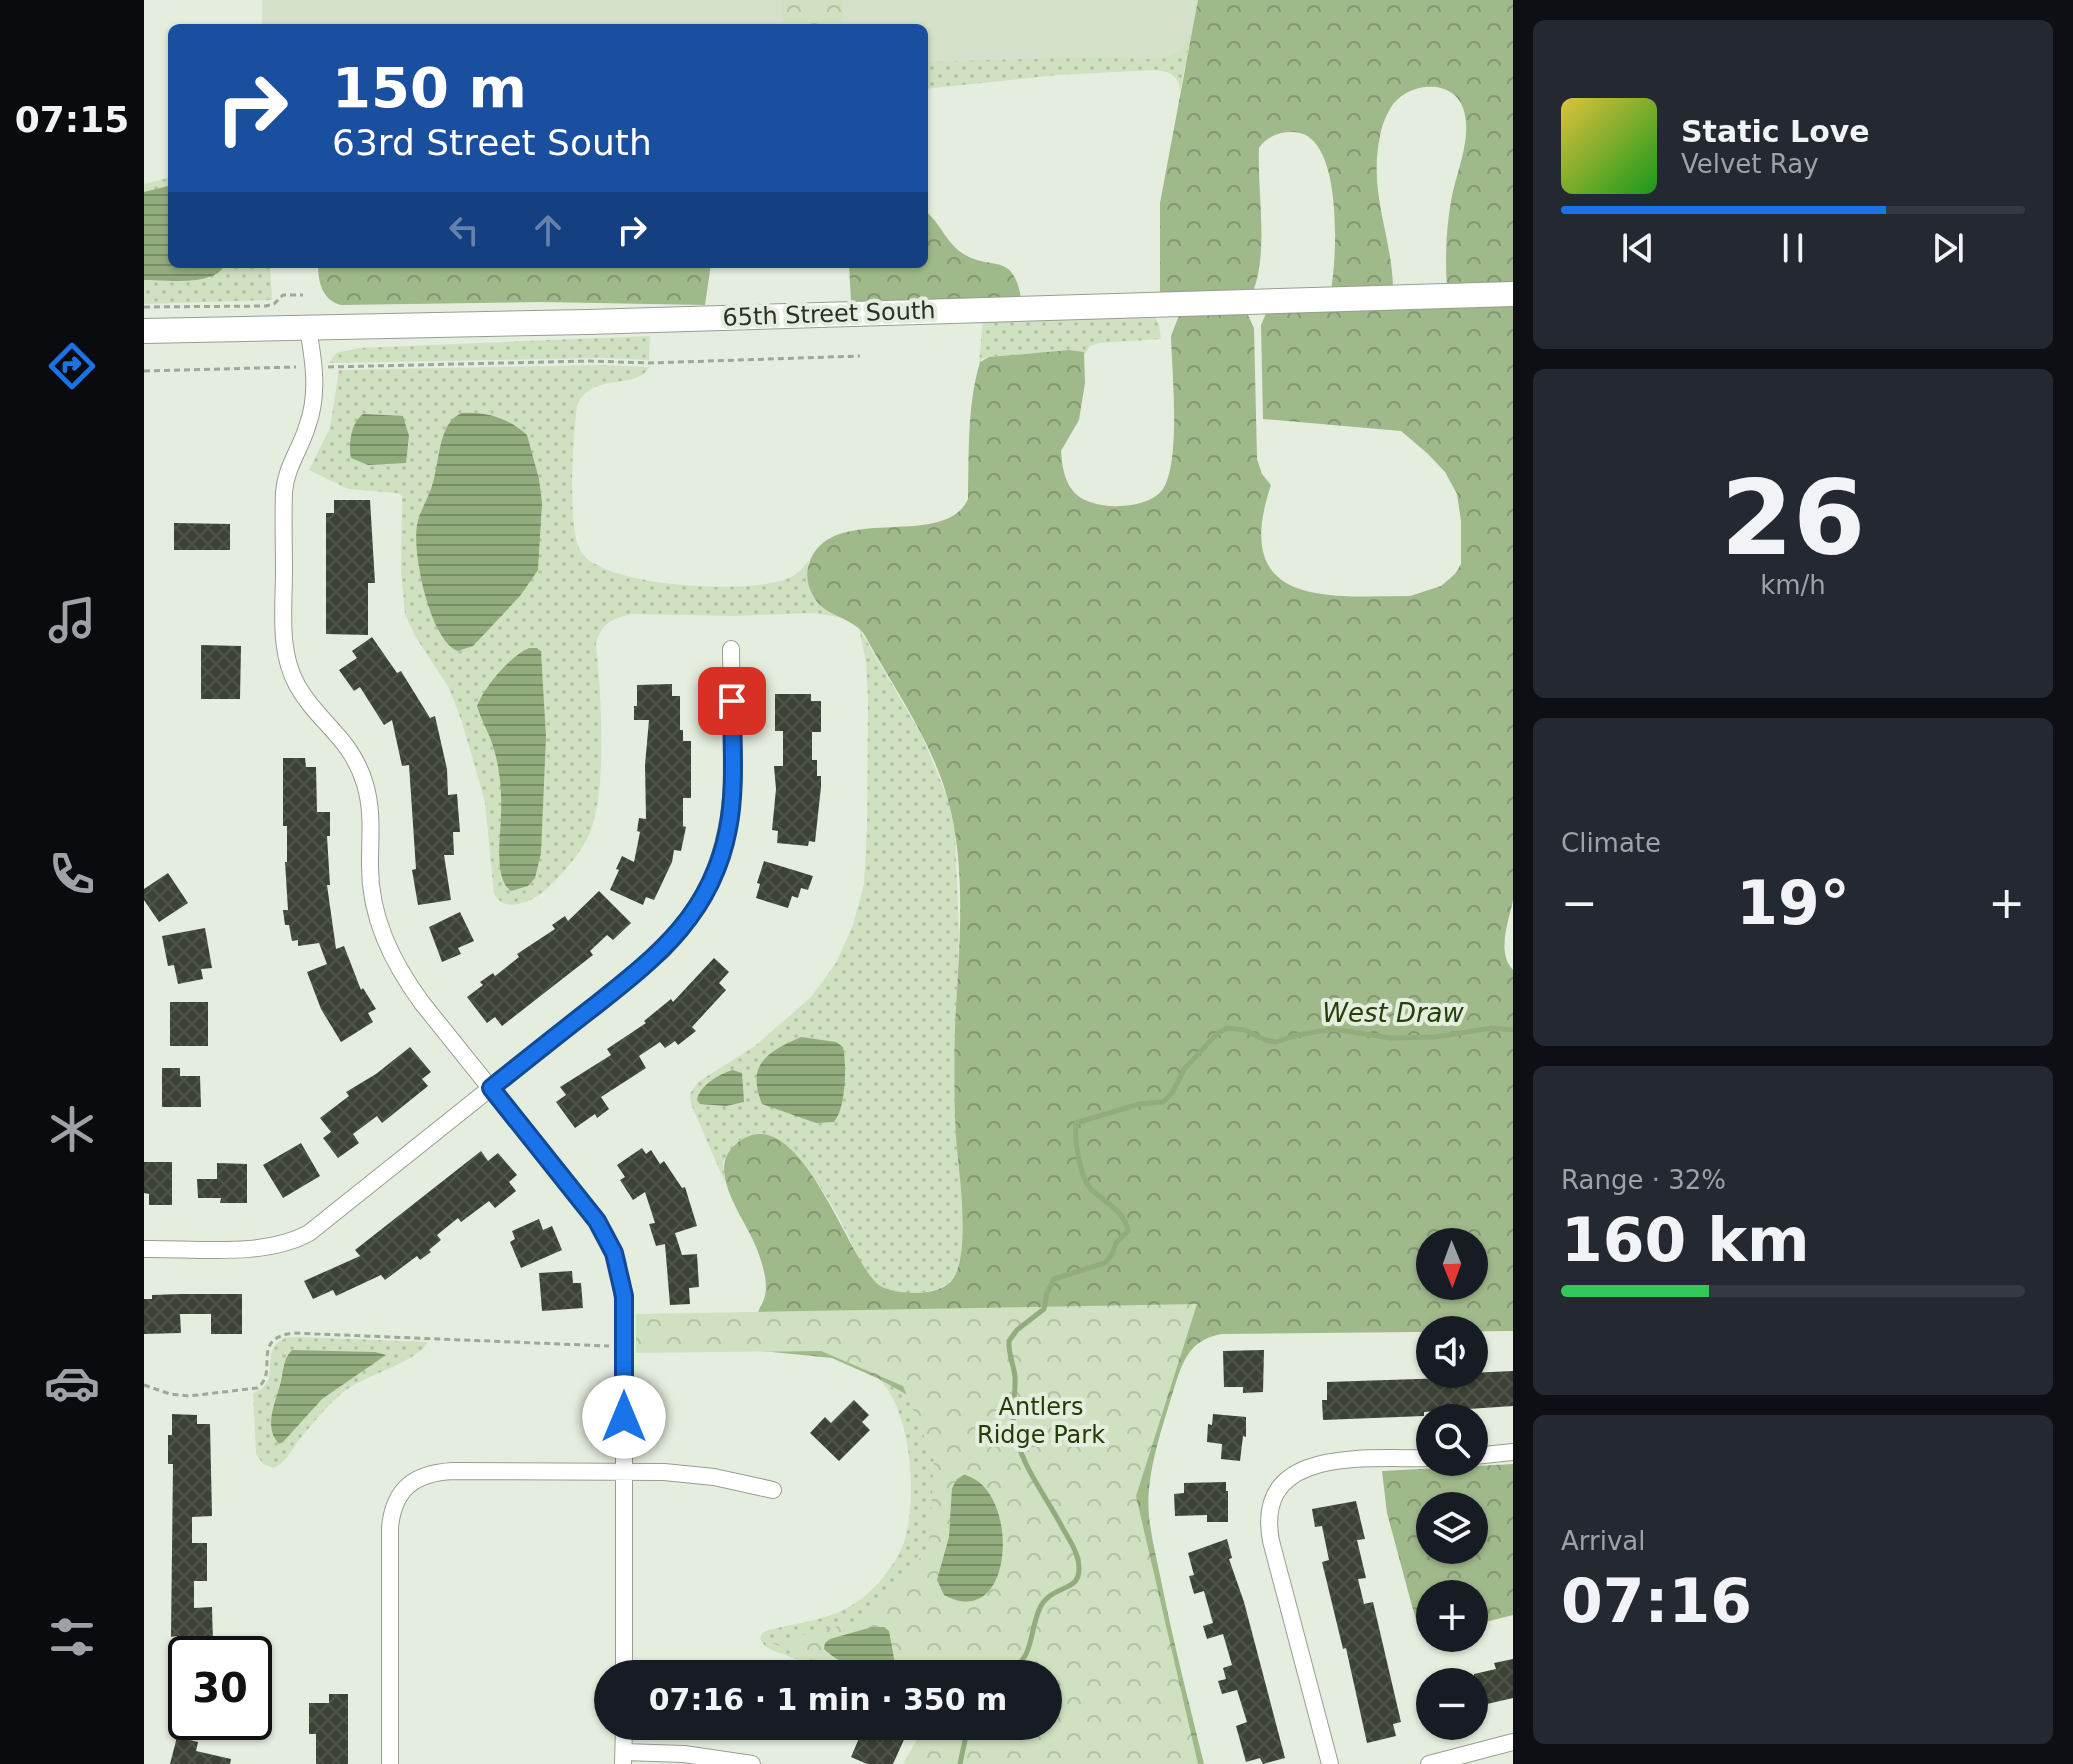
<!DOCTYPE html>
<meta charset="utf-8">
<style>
body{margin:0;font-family:"DejaVu Sans",sans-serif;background:#242831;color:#f1f3f6;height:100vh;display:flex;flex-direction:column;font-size:30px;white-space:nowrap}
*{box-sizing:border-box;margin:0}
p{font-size:26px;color:#9ea1a6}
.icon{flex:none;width:44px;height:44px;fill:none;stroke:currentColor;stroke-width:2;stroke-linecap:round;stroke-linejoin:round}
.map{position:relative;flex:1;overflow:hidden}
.details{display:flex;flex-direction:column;gap:20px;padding:20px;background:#0d0f14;width:560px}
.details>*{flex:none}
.banner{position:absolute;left:24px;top:24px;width:760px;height:244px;border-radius:12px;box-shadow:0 2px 6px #0004;background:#1a4fa0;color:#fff;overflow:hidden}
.needle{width:52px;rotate:179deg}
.controls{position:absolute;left:1272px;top:1228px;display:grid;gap:16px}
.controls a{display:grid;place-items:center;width:72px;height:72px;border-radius:50%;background:#171b24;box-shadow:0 2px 6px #0004;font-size:40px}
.speed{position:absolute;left:24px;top:1636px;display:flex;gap:16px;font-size:40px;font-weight:700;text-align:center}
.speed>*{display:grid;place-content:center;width:104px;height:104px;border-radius:50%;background:#171b24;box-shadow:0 2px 6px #0004;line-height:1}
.speed .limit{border:4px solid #111;border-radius:12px;background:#fff;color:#111}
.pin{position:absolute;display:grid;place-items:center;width:68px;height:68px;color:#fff;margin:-34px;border-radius:16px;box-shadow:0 4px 12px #0006}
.me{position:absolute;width:88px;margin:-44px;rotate:0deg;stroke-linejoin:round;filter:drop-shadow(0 0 6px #0008)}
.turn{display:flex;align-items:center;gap:28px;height:168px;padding:0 32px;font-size:36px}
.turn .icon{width:104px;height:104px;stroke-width:2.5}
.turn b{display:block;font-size:56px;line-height:68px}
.lanes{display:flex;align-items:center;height:76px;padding:0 32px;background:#0003;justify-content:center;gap:40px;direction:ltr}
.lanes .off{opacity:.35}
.big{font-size:60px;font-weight:700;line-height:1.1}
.details .tile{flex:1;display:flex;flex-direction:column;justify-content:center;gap:12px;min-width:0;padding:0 28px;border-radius:12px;background:#242831}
.details .dial{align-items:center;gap:0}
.dial b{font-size:104px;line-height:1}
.song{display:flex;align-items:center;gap:24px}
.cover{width:96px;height:96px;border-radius:12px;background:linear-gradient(135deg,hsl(50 70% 55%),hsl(120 70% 35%))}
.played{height:8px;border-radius:4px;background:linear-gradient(90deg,#1a73e8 70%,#363941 70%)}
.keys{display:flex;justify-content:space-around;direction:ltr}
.heat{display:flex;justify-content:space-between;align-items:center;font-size:44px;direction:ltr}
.charge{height:12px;border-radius:6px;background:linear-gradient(90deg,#34c759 32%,#363941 0)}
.trip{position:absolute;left:450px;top:1660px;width:468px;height:80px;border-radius:40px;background:#171b24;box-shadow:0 2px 6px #0004;font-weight:700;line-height:80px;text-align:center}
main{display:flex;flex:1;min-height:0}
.tabs{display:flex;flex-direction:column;width:144px;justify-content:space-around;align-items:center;background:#090b0e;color:#9ea1a6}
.tabs .icon{width:56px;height:56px}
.tabs .on{color:#1a73e8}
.tabs b{font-size:36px;color:#f1f3f6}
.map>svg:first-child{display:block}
</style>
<main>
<nav class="tabs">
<b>07:15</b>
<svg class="icon on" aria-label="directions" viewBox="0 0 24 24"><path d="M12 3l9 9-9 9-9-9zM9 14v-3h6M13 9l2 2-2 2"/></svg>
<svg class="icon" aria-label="music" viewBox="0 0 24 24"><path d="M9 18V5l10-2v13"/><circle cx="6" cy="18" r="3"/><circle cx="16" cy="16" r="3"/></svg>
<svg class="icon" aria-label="phone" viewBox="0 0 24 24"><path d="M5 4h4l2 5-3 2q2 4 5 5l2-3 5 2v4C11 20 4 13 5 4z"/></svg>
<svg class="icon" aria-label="climate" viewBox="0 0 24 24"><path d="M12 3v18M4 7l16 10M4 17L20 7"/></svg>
<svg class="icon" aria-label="car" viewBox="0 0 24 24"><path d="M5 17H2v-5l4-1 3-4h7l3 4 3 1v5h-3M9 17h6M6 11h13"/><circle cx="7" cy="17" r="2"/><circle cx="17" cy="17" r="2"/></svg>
<svg class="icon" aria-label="filters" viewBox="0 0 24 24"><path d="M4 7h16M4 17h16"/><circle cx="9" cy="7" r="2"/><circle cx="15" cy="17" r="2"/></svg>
</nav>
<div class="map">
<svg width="1369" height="1764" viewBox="0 0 1369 1764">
<defs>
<pattern id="grass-dots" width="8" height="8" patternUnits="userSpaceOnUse" patternTransform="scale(2)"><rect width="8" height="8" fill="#d0e1c1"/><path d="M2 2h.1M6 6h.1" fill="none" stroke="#b3c1a6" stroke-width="1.8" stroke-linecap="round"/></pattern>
<pattern id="forest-crowns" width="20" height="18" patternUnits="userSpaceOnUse" patternTransform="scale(2)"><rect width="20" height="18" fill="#a0b98b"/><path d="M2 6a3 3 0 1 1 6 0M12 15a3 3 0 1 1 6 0" fill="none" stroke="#839772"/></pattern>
<pattern id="park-crowns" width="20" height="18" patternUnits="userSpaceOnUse" patternTransform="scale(2)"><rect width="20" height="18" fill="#d0e1c1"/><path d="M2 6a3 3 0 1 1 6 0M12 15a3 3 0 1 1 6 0" fill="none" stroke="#b3c1a6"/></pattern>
<pattern id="water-rules" width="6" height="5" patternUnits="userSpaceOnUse" patternTransform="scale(2)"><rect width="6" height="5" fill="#93ac7d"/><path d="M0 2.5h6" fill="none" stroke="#788c66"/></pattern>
<pattern id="building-cross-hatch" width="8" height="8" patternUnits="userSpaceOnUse" patternTransform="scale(2)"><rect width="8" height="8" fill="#3c4236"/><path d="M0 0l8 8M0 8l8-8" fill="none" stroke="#50554b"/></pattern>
</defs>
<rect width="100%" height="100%" fill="#e5eede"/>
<path fill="#d5e1cb" d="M118,0H1110V65L780,71V28H118Z"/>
<path fill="url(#grass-dots)" d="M1047,34L1036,92C1036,75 1024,71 1010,70L914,75L780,89V62L952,57L1010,59L1023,57L1036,51Z
M28,177V264H126L128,300L0,304V184Z
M1009,314L1015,324L1017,339L955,343L946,346L941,354L925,350L845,357L838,359L835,364L839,319Z
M506,336L505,360L457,358L185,363L192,353L215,348Z
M457,365L505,367C492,392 448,370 433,406C429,433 423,531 437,552C461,588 605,594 642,579C652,576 659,569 665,560C659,586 673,606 696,617L668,613L591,616L487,614C467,619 457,624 452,644C457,692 464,792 445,835C438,850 427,863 416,876C406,886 396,897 382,902C369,906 358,907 350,894L341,802L318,722L305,688L271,636L261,614L257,571L258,496L253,493L204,489L165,470L186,428L195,370Z
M715,628L778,736L804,799L811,831L815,933L810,1081L820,1242C817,1264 813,1284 790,1290C772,1295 745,1295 731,1282C715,1269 710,1247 701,1229C685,1199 642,1118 599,1139C590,1143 584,1154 579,1162L581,1182L586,1194L547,1104L546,1094L554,1082L611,1046L667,997L692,963L709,925L720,884L723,830L724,699L722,662Z
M144,1337H156L284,1342C276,1361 218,1376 198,1393C182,1407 168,1424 155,1440C147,1451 142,1462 130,1468L119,1464L112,1454L109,1393C142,1383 110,1349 144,1337Z
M735,1379L770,1399L799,1419L773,1674H694L630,1651L621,1646L616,1639L618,1633L625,1630C660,1621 693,1620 722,1595C738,1581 755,1559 761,1539C773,1496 768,1412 735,1379Z"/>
<path fill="url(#forest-crowns)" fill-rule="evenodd" d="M1054,0H1369V285L1303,287C1301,259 1302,229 1307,201C1312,172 1328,141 1320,111C1312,79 1268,81 1250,103C1243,112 1238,125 1236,136C1224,193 1248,235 1249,288L1187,290C1193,256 1200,129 1147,132C1135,132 1122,137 1115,148C1113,193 1125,250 1109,292L1016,294V203Z
M780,210C796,222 801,241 818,253C846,272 869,250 877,298L707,302L705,264H780Z
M174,264H567L561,305L397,302L197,305C178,300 174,282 174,264Z
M1369,304V900C1365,921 1352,952 1369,970V1331L1078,1334C1043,1340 1038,1364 1028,1395C1019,1425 1008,1457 1005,1489C1002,1520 1011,1550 1017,1580C1029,1641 1045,1703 1060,1764H850L904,1726V1674H773L845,1636L781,1405L735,1379L688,1358L617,1351C615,1341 610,1326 613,1316C614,1310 618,1305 620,1299C625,1285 619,1266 614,1252C604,1221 559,1171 592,1144C654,1091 705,1264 735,1285C745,1292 758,1292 770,1293C780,1293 795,1291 804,1284C830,1265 814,1169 812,1137C810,1101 810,1065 811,1029C814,958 823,882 807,812C793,747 751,691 720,634C707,617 683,617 671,599C664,588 661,575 665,564C685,500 800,552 824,499C825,453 823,406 836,362L845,357L925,350L940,352L941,383L935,420L917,451C918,465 920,480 929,491C945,512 1004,511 1019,489C1037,461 1028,372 1027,336L1036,313L1102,311L1110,328L1113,459L1118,474L1127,485C1086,607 1182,597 1266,596L1297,586L1311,574L1317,564V521L1313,494L1301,472L1284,454L1257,431L1119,419L1117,325L1123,311ZM1286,1242H1330V1286H1286Z
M1369,1464V1615L1330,1625V1594H1286V1632L1274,1626L1268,1606L1243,1513L1238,1471ZM1330,1506V1550H1286V1506Z"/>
<path fill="url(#park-crowns)" d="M638,0H699V28H639Z
M1053,1304L992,1496L1054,1764H759L781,1726H904V1674H702L628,1643L714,1621L785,1549L790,1460L759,1386L677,1351L492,1353V1314Z"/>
<path fill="url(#water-rules)" d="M28,185V264H81C72,287 21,280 0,280V192Z
M318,413C342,411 366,419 383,435L395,479L398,503L394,570L376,596L329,646L314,651C286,641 268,553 273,525C276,509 287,495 290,478C296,457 295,422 318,413Z
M219,414L259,416L265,436L262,463L224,465L207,458C204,444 207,423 219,414Z
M385,648H393L397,652L402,737L397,853L391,878L384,886L367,891C349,879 357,834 357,814C358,792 356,768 349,746C345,733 337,720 333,706C341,686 365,657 385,648Z
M657,1037L692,1042L699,1047C703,1065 702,1108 690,1122L672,1123L618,1104C602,1064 623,1052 657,1037Z
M589,1070L598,1073L600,1102L582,1106L556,1104L553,1100C556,1085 575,1074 589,1070Z
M148,1350L231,1352L242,1355L178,1399L139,1442L135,1444C118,1426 133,1400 137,1381C140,1369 139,1359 148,1350Z
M820,1475C877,1487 872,1634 800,1595L793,1580L805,1537L808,1488L813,1479Z
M728,1627H740L745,1631L753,1674C729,1674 698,1667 680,1649L681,1643L686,1639Z"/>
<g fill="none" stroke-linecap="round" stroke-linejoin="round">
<path stroke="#93ac7d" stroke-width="5" d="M864,1674C891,1654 884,1638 895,1610C904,1587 930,1591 934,1576C939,1558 925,1540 917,1525C900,1493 875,1463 870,1426C867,1410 872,1394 871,1377C870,1365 864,1354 865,1341L873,1330L900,1309L903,1293L910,1279L961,1263L968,1254L972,1243L984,1231C981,1210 960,1203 947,1189C936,1177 930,1139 932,1123L995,1104L1019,1102L1028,1093L1041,1068L1074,1033L1083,1028L1101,1030L1121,1040L1132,1042L1153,1035L1189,1029L1247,1038L1291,1037L1348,1028L1369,1030
M816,1764L824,1726"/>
</g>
<path fill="url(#building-cross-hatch)" d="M190,500H226L231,583H224V635L182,634V513H190Z
M30,523L86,524V550H30Z
M228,637L253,673L257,671L286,718L291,716L303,769L304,795L313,794L316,832H309L310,855H300L307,900L274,905L268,870L272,869L265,765L258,766L248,720L240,725L216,687L210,691L195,670L213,658L208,651Z
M57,645L97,646L96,699H57Z
M528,684V696H536V730H539V741H547V798H539V826L542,827L537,851L530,850L528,862L510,900L502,897L499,905L466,890L475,870L472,869L478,856L490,862L496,832L493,831L495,818L502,819L501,765L505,720H490V706H493V685Z
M631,694H667V701H677V732H668V760H673V776H677V787L671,842L665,841L664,846L633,843L634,831L628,830L632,789L630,766H639V731H631Z
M139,758H161L162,767H172L173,812H186V836H183L186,885H183L192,949L200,946L217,990L219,988L232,1009L224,1013L229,1022L197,1042L177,1009L163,972L183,964L175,943L154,946V940L148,941L145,925H141L139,910H144L141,862H143V826H139Z
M620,861L669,876L664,890L657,888L654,898L648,896L644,908L612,898L616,884L613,883Z
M24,873L44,903L15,922L0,900V889Z
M455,891L487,923L469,940L463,935L446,951L449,955L358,1026L351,1017L343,1023L323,997L339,985L336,982L349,973L351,976L375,957L373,954L411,929L408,925L421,916L424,921Z
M316,912L330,941L314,948L317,954L298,962L285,927Z
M61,928L68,968L57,969L59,979L34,984L30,965L24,966L18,936Z
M570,958L585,972L575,983L582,990L548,1027L552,1031L534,1045L531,1041L521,1048L516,1042L495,1056L502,1068L457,1097L465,1109L453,1118L451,1114L431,1128L412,1102L422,1095L416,1087L467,1055L463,1049L502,1023L500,1021L527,999L529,1002Z
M26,1002H64V1046H26Z
M266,1047L287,1072L278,1079L284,1086L238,1123L233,1116L209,1134L215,1143L194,1158L179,1138L187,1132L176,1118L205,1096L202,1092L232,1074Z
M18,1068H36V1076H56L57,1107H18Z
M157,1143L176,1176L139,1198L119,1165Z
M498,1148L502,1154L507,1150L516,1164L520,1161L538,1188L541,1187L553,1226L531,1233L538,1255L553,1254L555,1287L545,1288L546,1304L526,1305L521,1244L512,1246L505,1224L511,1223L501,1192L489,1200L476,1180L481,1177L473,1165Z
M337,1151L344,1161L354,1153L373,1175L365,1182L372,1191L351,1208L345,1201L317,1222L314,1218L293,1235L297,1240L285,1250L287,1252L276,1260L273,1256L241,1280L237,1275L192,1296L189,1290L169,1299L160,1281L216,1256L211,1250Z
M0,1162H28V1205H5V1194L0,1193Z
M73,1163L103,1164V1203H76L77,1198H54L53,1179H73Z
M395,1219L399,1230L408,1226L418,1250L377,1268L366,1242L371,1239L368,1231Z
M428,1271L429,1283H437L439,1308L398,1311L395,1273Z
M36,1294H98V1334H67V1314H36L37,1333L0,1334V1299H8V1295Z
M1120,1350L1119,1392L1099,1393V1387H1080L1079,1351Z
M1369,1371V1406L1280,1412V1416L1179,1420L1178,1400H1183V1382L1303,1378V1374Z
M710,1400L725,1415L718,1422L726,1430L695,1461L666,1433L681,1417L687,1423Z
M28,1414L53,1415V1424H66L68,1516L48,1517V1543H63V1581H50V1608L68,1607L69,1644L54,1645V1654H34L33,1636L27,1637L29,1464H24V1435H28Z
M1069,1414L1102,1417V1437L1099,1436L1096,1461L1077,1459L1078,1444L1063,1442L1064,1424L1068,1425Z
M1082,1482V1491H1084V1522H1063V1515L1031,1516L1030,1494L1040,1493V1483Z
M1212,1501L1221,1539L1213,1540L1222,1578L1214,1579L1220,1604L1229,1602L1257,1722L1249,1724L1252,1736L1223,1743L1202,1648L1199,1649L1178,1562L1185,1560L1178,1526L1171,1527L1168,1509Z
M1083,1539L1088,1558L1085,1559L1100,1602L1141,1758L1119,1764L1116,1758L1102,1762L1092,1726L1103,1722L1093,1690L1078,1694L1074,1681L1082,1679L1079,1668L1088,1665L1079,1634L1063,1639L1059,1626L1069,1623L1060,1591L1050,1594L1045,1576L1050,1575L1044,1553Z
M1369,1659V1698L1330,1707V1674L1352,1669L1350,1663Z
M29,1677H42V1716H28Z
M185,1694H204V1764H172V1734H165V1703H185Z
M732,1726H747L763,1733L749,1764H723L707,1757L716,1736L725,1740Z
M33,1737L54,1742L52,1751L87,1759L86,1764H26Z"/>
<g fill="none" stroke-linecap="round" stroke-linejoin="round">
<g stroke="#969e90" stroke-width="18">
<path id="street" d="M164,329C170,362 175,395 163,427C156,450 142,467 140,492C139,518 140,545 140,571C140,609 134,651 153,685C174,723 207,737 221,784C229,811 226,836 226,863C225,916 248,962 278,1003L453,1221L473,1261L480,1305V1674
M0,1249C51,1248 120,1258 165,1233L518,951C606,860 588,765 587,649
M1330,1456L1369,1452
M480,1752L540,1754L608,1764
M246,1764V1527C250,1488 271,1473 309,1471L520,1472L570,1477L629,1490
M479,1764L480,1726
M1186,1764L1127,1541C1109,1444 1226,1460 1286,1458
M1285,1764L1369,1742"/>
</g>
<g stroke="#969e90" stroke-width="26">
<path id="secondary" d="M0,331L443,322L1369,294"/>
</g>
<path stroke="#9fa69a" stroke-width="3" stroke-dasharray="6 4" stroke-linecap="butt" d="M0,307L122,306L130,304L139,295H159
M184,367L446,361L505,363L716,356
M0,371L152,367
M0,1385L26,1394L45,1396L113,1388C136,1372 105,1339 149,1333L465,1346"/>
<use href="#street" stroke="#fff" stroke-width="16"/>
<use href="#secondary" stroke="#fff" stroke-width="24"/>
</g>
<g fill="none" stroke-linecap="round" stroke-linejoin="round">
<g stroke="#114b97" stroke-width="20">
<path id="route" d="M480,1417V1296L470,1253L453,1221L347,1088C382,1060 417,1032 452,1005C515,955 568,913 584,829C592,788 588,743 588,701"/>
</g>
<use href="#route" stroke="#1a73e8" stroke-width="14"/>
</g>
<g text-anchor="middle" stroke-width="8" stroke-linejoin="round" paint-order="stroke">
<g font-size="24" fill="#2b2f29" stroke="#e5eede">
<text transform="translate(685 314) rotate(-2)" y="8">65th Street South</text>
</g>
<g font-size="24" fill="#253c08" stroke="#e5eede">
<text x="897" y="1415">Antlers<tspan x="897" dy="28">Ridge Park</tspan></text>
</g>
<g font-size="26" font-style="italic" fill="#273f0b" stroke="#e5eede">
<text x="1249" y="1022">West Draw</text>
</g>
</g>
</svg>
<div class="controls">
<a><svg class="needle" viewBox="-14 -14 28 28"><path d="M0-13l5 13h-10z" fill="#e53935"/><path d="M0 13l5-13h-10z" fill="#9ea1a6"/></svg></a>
<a><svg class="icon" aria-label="sound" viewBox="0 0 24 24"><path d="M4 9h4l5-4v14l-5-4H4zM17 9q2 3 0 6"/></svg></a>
<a><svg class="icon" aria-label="search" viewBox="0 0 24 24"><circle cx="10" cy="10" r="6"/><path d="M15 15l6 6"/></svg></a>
<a><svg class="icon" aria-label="layers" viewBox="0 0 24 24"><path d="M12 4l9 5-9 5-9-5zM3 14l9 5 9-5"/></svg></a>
<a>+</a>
<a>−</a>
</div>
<div class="speed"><div class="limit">30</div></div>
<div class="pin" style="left:588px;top:701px;background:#d93025"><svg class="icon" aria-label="arrive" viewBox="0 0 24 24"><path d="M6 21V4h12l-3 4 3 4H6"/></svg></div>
<svg class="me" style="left:480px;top:1417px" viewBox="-20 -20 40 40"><circle r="19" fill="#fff"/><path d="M0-13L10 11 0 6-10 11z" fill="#1a73e8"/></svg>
<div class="trip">07:16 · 1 min · 350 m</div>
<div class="banner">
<div class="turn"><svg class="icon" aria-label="right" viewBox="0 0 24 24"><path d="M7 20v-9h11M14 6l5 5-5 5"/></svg><div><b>150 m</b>63rd Street South</div></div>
<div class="lanes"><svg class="icon off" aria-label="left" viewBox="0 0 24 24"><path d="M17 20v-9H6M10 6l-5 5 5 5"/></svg><svg class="icon off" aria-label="ahead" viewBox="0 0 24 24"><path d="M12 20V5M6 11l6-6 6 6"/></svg><svg class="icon" aria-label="right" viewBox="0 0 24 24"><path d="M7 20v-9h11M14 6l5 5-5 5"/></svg></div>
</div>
</div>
<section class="details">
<div class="tile">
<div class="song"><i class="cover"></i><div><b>Static Love</b><p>Velvet Ray</p></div></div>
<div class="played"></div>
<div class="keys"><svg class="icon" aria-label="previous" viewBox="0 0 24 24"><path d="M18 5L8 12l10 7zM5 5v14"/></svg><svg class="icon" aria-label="pause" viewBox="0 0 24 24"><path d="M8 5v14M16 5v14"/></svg><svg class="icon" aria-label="next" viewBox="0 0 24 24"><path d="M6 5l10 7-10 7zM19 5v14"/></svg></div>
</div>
<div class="tile dial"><b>26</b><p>km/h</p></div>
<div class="tile"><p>Climate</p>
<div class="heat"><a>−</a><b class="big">19°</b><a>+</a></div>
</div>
<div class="tile"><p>Range · 32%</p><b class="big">160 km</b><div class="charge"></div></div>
<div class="tile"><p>Arrival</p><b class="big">07:16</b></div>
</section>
</main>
